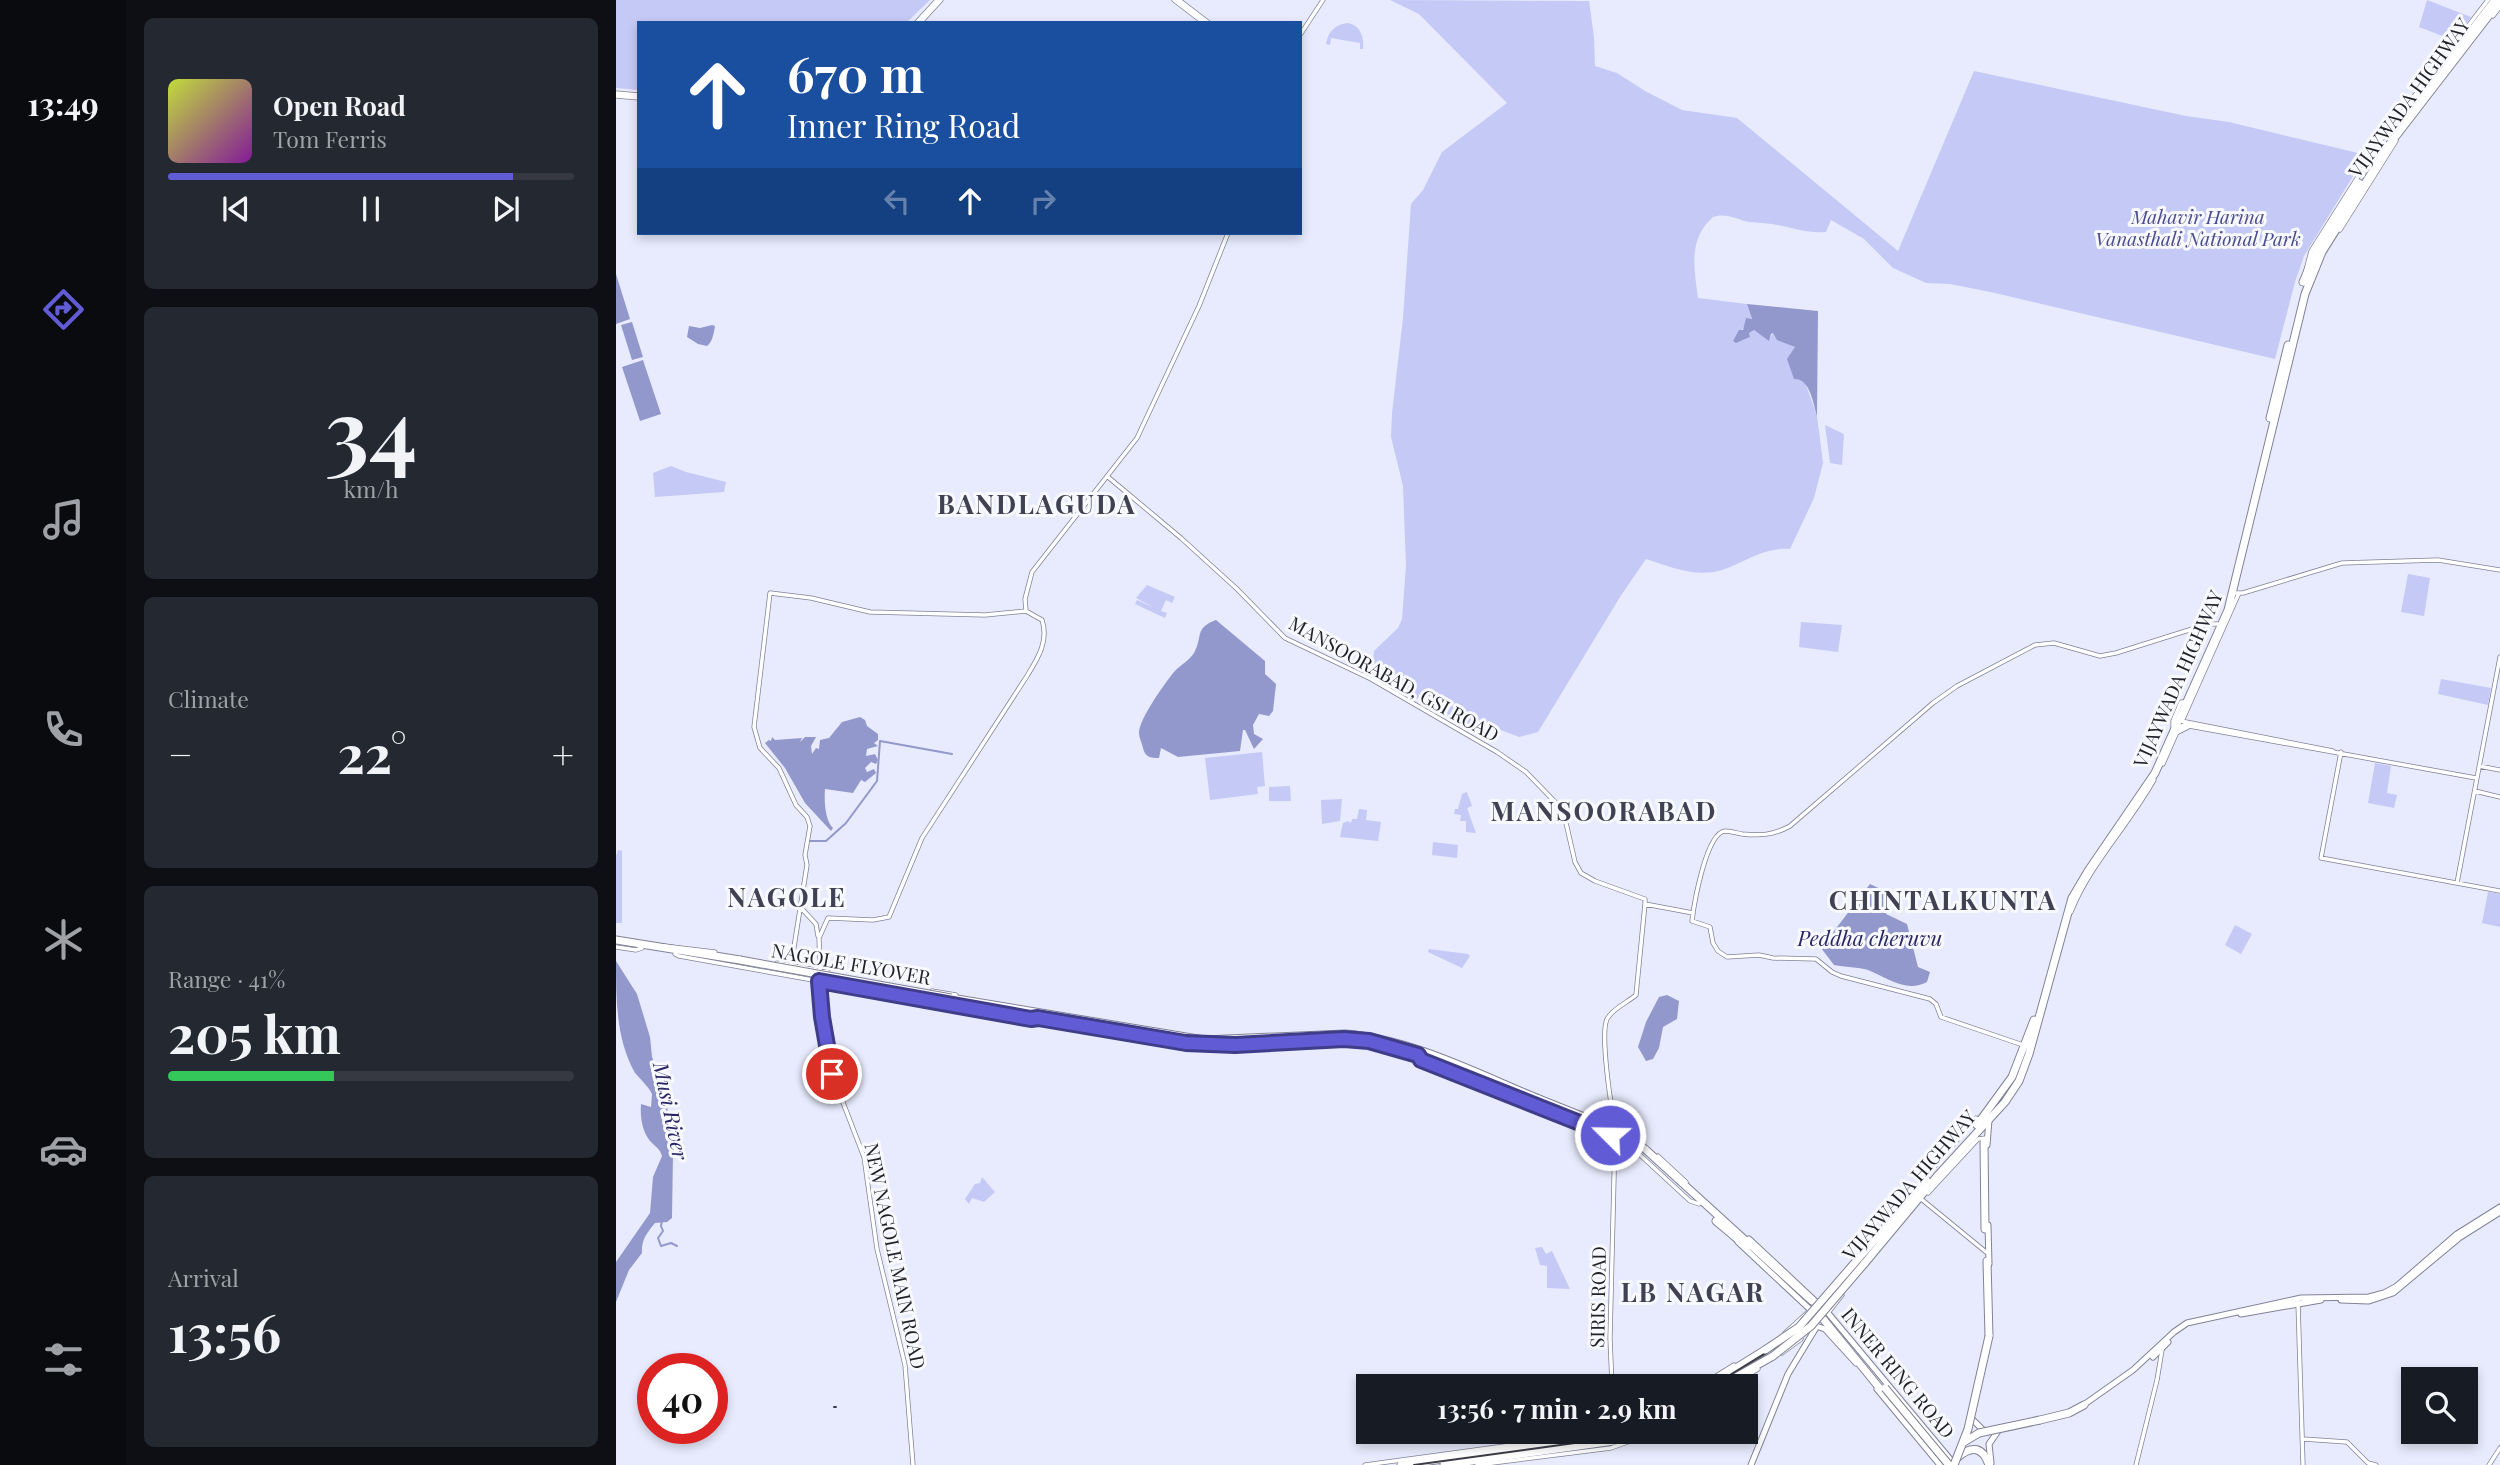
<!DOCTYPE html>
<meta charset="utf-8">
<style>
body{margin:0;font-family:"Playfair Display",serif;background:#242831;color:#f1f3f6;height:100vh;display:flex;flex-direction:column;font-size:26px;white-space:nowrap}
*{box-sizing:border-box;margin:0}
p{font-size:23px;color:#9ea1a6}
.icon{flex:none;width:38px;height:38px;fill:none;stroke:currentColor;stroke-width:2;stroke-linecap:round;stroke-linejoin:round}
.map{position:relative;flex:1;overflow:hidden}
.panel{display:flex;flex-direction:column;gap:18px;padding:18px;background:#0d0f14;width:490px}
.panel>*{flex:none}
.guide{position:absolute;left:21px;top:21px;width:665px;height:214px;border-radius:0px;box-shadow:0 4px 10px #0003;background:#1a4fa0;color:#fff;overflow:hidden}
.buttons{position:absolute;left:1785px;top:1367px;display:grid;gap:14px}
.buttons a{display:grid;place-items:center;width:77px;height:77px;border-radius:0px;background:#171b24;box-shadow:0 4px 10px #0003;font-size:35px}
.speed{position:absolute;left:21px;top:1353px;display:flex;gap:14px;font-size:35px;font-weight:700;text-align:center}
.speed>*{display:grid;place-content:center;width:91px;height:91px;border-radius:50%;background:#171b24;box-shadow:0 4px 10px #0003;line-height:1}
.speed .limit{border:10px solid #d22;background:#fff;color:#111}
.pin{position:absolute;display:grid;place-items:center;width:60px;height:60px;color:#fff;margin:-30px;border:4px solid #fff;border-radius:50%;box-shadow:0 2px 7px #0007}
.me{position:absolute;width:77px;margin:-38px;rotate:293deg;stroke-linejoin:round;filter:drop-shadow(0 0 5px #0008)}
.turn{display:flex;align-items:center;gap:24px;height:147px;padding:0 35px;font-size:32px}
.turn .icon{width:91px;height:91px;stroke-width:2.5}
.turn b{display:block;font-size:49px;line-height:60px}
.lanes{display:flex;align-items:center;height:66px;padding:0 35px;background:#0003;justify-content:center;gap:35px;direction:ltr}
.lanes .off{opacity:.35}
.big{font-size:52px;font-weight:700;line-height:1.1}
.panel .tile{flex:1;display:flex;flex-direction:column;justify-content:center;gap:10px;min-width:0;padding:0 24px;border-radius:10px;background:#242831}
.panel .dial{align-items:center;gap:0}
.dial b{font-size:91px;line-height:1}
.song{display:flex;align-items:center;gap:21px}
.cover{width:84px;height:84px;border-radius:10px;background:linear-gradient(135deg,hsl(70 70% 55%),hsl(290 70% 35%))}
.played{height:7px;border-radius:4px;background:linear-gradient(90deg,#615cd5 85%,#363941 85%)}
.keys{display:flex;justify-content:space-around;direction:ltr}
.heat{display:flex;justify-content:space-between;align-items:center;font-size:38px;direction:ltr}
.charge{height:10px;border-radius:5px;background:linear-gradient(90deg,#34c759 41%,#363941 0)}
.trip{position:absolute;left:740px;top:1374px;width:402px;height:70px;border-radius:0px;background:#171b24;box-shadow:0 4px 10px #0003;font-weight:700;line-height:70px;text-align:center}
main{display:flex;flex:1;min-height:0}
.menu{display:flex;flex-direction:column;width:126px;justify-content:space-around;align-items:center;background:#090b0e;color:#9ea1a6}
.menu .icon{width:49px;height:49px}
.menu .active{color:#615cd5}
.menu b{font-size:32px;color:#f1f3f6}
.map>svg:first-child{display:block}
</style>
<main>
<nav class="menu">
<b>13:49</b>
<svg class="icon active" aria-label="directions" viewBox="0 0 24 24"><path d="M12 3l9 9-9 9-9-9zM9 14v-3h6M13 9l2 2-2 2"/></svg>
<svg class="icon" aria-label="music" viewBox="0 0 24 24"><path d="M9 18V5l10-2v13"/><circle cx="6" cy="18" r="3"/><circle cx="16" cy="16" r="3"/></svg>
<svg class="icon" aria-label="phone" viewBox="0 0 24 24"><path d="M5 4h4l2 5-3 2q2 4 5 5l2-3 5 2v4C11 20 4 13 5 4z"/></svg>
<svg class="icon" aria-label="climate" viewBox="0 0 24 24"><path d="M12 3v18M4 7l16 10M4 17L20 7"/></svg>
<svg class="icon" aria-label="car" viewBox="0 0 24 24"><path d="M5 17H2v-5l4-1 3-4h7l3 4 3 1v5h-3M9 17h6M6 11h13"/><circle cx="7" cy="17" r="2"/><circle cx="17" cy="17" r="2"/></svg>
<svg class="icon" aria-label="filters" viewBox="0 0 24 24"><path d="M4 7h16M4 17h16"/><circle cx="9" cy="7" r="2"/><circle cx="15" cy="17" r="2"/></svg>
</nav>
<section class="panel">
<div class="tile">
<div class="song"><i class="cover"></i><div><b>Open Road</b><p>Tom Ferris</p></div></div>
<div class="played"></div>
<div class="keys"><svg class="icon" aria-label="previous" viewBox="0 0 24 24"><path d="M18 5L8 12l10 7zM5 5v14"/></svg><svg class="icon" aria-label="pause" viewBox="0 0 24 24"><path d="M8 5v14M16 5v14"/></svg><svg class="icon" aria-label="next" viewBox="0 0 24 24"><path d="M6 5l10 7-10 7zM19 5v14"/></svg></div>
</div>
<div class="tile dial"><b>34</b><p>km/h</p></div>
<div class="tile"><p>Climate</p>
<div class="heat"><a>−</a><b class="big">22°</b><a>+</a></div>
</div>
<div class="tile"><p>Range · 41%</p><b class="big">205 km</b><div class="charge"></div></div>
<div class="tile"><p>Arrival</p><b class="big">13:56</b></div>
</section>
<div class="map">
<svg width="1884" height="1465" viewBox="0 0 1884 1465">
<rect width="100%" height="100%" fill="#e8ebfd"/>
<path fill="#c5c9f6" d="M0,0H314L290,23H23V90L0,88Z
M774,0L973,1L978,37L979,66L1001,73L1029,91L1066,110L1121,118L1282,251L1358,71L1570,116L1613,122L1750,155L1688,256L1679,282L1659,359L1379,293L1334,284L1310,283L1277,268L1248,239L1215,220L1210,232C1191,234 1175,227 1156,224C1149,223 1142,223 1134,222C1121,220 1111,212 1097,217C1072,239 1078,267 1082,298L1131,304L1136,320L1130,324L1118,341H1125L1134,337L1133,333L1138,330L1153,340L1157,333L1162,340L1179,347L1184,378L1189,382L1201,416L1207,463L1198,498L1174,549C1148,547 1130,562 1106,570C1080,578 1055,567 1030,559L1004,597L922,732L903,737L872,725L866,737L807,703L803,698L799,699L756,674L758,651L782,628L786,619L790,566L787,486L775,437L776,413L787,318L795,204L807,190L826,152L891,103L803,14Z
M1811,0L1855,17L1837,40L1803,27Z
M732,23C745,26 748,37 747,49H744V43L715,38L714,45L710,44C712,32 719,24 732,23Z
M1209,425L1228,434L1226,465L1214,463Z
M55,466L70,472L110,482L108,492L39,497L37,473Z
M1792,574L1814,578L1808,616L1785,612Z
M531,585L559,597L556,603L550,600L545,611L551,613L549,618L519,604L521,600L539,608L520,598Z
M1185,622L1226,625L1222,652L1183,647Z
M1825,679L1875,688L1872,705L1822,694Z
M646,752L649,786L641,787L642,794L594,800L589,758Z
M1759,763L1775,766L1771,793L1781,795L1778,808L1752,803Z
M674,786L675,801H653V787Z
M851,792L856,806L851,808L860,833L850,832V821H844L845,815L838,814L839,809H842L846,794Z
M726,799L724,821L706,824L705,800Z
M743,809L751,810L750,820L765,822L762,841L724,837L727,823L732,821L735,823L736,819H741Z
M817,842L842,845L841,858L816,855Z
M2,850L6,851V923H0V856Z
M1872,892L1884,894V927L1866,923Z
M1619,925L1636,934L1625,954L1609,945Z
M813,949L852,954L854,956L846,968L812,952Z
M366,1177L379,1192L368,1202L356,1198L353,1204L349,1199L359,1184L364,1183Z
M926,1247L930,1254L936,1251L954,1289L931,1288V1266L924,1265L919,1248Z"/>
<path fill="#9398cc" d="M0,274L14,319L0,324Z
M1131,304L1202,311L1201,416C1197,403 1194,378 1178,379L1171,359L1179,347L1161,340L1157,333L1155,334L1153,341L1138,330L1133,333L1134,337L1120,343L1117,341L1123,330H1127L1130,318L1136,319Z
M16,322L27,357L16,360L5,325Z
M96,325L99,326C98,333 96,343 91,346L82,344L71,337L73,326L84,328Z
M27,360L45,414L24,421L6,367Z
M600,620L649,661V674L660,684L657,711L653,716L643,714L637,725L638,734L647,739L638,749L629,730H627L624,751L562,757L545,748L543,758C534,758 529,757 527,748C526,743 523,738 523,733C523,719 549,683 558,672C564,665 573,661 578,653C587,637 578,628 600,620Z
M244,717L249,720L251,726L262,734V740L258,743L262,746L251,749L250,756L259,754L262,760L260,764L255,762L249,768L251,772L258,769L260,773L249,782L245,780L237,793L209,789C208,801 209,820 217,828L215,831L189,803L169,768L149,743L153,740L155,741L156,737L159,740L186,738L184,742L189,737H200L195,746L196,754L200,748L203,749L204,740L213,738L226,722Z
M1254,884L1273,893L1270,914L1291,924L1302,967L1314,972L1311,982C1290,993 1272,978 1252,970C1242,967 1229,967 1218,965L1205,948Z
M0,961L21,994L34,1037L36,1057L49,1090L57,1153L56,1218L51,1222L39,1223C31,1233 25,1240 26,1253L13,1270L0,1302V1262L34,1213L37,1177L46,1156C44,1149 41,1148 36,1143C26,1133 24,1117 25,1104L35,1107L36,1094C32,1086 25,1080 19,1073C0,1039 0,1000 0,961Z
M1051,995L1063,1001L1061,1019L1047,1027L1043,1048L1037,1059L1030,1061L1022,1047L1030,1022L1043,997Z"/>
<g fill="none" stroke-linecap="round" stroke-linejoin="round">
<path stroke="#9398cc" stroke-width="2" d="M194,841H210L230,823L261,781L264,741L336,754
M46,1220L45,1226L47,1231L42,1238L45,1246L55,1243L61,1246"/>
<path stroke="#c0c3d3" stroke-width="7" stroke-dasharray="7 3.5" stroke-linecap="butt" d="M1193,1304L1208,1320"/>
<g stroke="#808296" stroke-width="5">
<path id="minor" d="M558,0L588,23
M563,0L593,23
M1877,16L1884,7
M300,23L321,0
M304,23L325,0
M684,35L707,0
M0,93L23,95
M0,96L23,98
M1724,230L1780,141
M1689,274L1695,251L1769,134L1872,0
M492,477L565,538L621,589L669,638L755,679L881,752L910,772L945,808L950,823L959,862L965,873L979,881L1026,898L1029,899V904
M1618,593H1627L1726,563L1822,560L1884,570
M410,611L409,599L416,572L521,438L583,306L612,233
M1567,719L1623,593
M1565,721L1717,751
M1573,726L1860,778
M1557,727V721L1565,702H1568
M1725,752L1705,858L1884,891
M1547,764L1561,732
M1863,766L1884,770
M1859,791L1884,797
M1841,883L1884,657
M1029,904L1077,913
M186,909L200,924L202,936
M1455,912C1474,864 1513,825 1538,780
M48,946L99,952
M0,947L20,950L26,948
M59,954L63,956L415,1019L422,1018
M161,963L212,972
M175,966L191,865L189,855L194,826L191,817L180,805L163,768L144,748L138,727L154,593L195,598L254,612L369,615L410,611
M204,971L203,938L212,918L257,920L273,917L306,838L411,676C422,658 433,641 426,620L410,611
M203,981L208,1030L216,1074L248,1157L261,1249L289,1365L297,1465
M201,990L206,1015
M316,991L340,995
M1407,1045L1325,1017L1320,1004L1314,999L1225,976L1216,972L1200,959L1157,958L1143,955L1111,957L1102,951L1097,943L1094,927L1076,921C1078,904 1090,833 1109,831C1114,831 1121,833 1126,834C1144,836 1158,835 1174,826L1317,703L1341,686L1419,645L1438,643L1484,656L1500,653L1592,624H1602
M802,1055L805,1060L994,1135
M1000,1127C995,1110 984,1034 991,1019C996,1009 1012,1002 1020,995L1029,904
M1008,1132L1025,1143
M1000,1138L1023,1154L1074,1201L1083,1204
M1042,1156L1070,1182
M1312,1193L1362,1139L1370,1138
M1304,1198L1370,1252
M1268,1225L1360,1118L1365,1121
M1682,1303L1687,1465
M1212,1313L1226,1295
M1169,1333L1192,1312
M1166,1353L1185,1339
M996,1386L994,1338L999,1138
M1084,1386L1118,1365
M1114,1386L1142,1369
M1687,1439L1731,1442L1752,1463L1760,1465
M749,1465L992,1432
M861,1465L995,1448L1039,1432
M1520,1465L1541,1380L1546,1350
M1873,1465L1884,1448"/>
</g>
<g stroke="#808296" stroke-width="7">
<path id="major" d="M1371,1145L1373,1120
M1372,1225L1373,1264
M1133,1239L1212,1313L1339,1465
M1122,1242L1199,1314
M1725,1300L1753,1301L1777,1293L1843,1238L1884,1212
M1625,1314L1705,1300
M1200,1326L1209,1329L1240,1363
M1537,1357L1552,1342
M1261,1389L1324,1465
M1466,1406L1517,1370L1558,1332L1571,1323L1685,1298L1753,1297L1768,1293L1781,1286L1841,1234L1884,1207
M1356,1419L1368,1431
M1375,1463L1373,1444L1382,1431
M1135,1465L1172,1374L1201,1326"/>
</g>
<g stroke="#808296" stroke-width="9">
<path id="highway" d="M1781,127L1879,0
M1687,282L1701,250L1743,183
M1654,418L1672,345
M1558,732L1572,725
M0,940L124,960
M335,998L588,1040L729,1034C795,1039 862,1074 923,1099
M730,1039L753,1041L797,1054
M601,1045L652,1043
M1361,1125L1396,1077L1418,1020
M1368,1142L1369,1229
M1029,1149L1196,1301
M1100,1221L1131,1247
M1242,1259L1311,1181
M1371,1261L1373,1336
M1248,1264L1323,1174L1389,1102L1403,1081L1413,1054L1456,898L1472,871L1539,773L1612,610L1689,294L1706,252L1773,145L1884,1
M1208,1320L1266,1391
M1091,1386L1149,1350
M1104,1386L1157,1356
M1424,1420L1453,1413L1468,1405
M1342,1457C1356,1445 1367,1447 1373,1465
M785,1465L997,1435L1010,1432
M828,1465L998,1441L1027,1432"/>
</g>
<use href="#minor" stroke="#fff" stroke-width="3.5"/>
<use href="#major" stroke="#fff" stroke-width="5"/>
<use href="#highway" stroke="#fff" stroke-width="7"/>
<path stroke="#3b3c46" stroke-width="2" d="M1096,1386L1166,1343L1197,1317
M218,1407H220
M798,1465L995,1438L1014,1432"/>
<g stroke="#808296" stroke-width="9" stroke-linecap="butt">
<path id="highway-bridge" d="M124,960L335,998
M923,1099L993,1127L1029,1149
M1149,1350L1183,1327L1242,1259
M1157,1356L1195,1326L1248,1264
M1269,1388L1333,1465
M1348,1442L1363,1433L1424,1420
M1338,1465L1352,1429L1373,1336"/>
</g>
<use href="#highway-bridge" stroke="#fff" stroke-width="7"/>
</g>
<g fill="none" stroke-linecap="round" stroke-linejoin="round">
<g stroke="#3f3c8a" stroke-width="18">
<path id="route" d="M216,1074L206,1017L203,981L415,1019L422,1018L570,1043L619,1045L728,1039L753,1041L802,1055L805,1060L994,1135"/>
</g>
<use href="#route" stroke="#615cd5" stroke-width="12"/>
</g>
<g text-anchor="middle" stroke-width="6" stroke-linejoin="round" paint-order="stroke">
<g font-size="19" fill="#202129" stroke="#f8f9fd">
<text transform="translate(1793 98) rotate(-54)" y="7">VIJAYWADA HIGHWAY</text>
<text transform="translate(778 679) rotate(29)" y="7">MANSOORABAD, GSI ROAD</text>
<text transform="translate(1562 679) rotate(-66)" y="7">VIJAYWADA HIGHWAY</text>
<text transform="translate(235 964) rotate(10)" y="7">NAGOLE FLYOVER</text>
<text transform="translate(1293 1185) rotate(-49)" y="7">VIJAYWADA HIGHWAY</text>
<text transform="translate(279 1256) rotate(78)" y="7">NEW NAGOLE MAIN ROAD</text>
<text transform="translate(982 1297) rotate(-89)" y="7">SIRIS ROAD</text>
<text transform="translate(1282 1373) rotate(50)" y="7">INNER RING ROAD</text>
</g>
<g font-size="19" font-style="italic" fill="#4b4c8f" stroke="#f8f9fd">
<text x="1582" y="224">Mahavir Harina<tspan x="1582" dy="22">Vanasthali National Park</tspan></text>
</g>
<g font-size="21" font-style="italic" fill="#292665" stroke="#f8f9fd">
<text x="1254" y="946">Peddha cheruvu</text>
<text transform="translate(54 1111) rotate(78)" y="7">Musi River</text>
</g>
<g font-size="26" font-weight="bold" letter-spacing="2" fill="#404254" stroke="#f8f9fd">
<text x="421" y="514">BANDLAGUDA</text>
<text x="988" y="821">MANSOORABAD</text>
<text x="171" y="907">NAGOLE</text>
<text x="1327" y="910">CHINTALKUNTA</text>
<text x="1077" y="1302">LB NAGAR</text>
</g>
</g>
</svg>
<div class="buttons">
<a><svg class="icon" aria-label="search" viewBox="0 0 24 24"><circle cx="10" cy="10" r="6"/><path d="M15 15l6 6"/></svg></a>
</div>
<div class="speed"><div class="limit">40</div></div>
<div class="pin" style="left:216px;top:1074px;background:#d93025"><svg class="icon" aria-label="arrive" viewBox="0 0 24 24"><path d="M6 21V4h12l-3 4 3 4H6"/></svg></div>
<svg class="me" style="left:994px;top:1135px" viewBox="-20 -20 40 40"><circle r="17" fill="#615cd5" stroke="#fff" stroke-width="3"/><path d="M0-11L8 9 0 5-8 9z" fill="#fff"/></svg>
<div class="trip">13:56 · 7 min · 2.9 km</div>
<div class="guide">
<div class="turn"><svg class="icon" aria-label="ahead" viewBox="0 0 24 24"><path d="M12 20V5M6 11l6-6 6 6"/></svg><div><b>670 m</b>Inner Ring Road</div></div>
<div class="lanes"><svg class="icon off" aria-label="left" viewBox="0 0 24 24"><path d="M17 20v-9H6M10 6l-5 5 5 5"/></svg><svg class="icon" aria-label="ahead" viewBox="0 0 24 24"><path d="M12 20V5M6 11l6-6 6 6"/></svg><svg class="icon off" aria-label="right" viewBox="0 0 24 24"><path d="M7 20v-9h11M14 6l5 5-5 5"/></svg></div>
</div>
</div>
</main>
